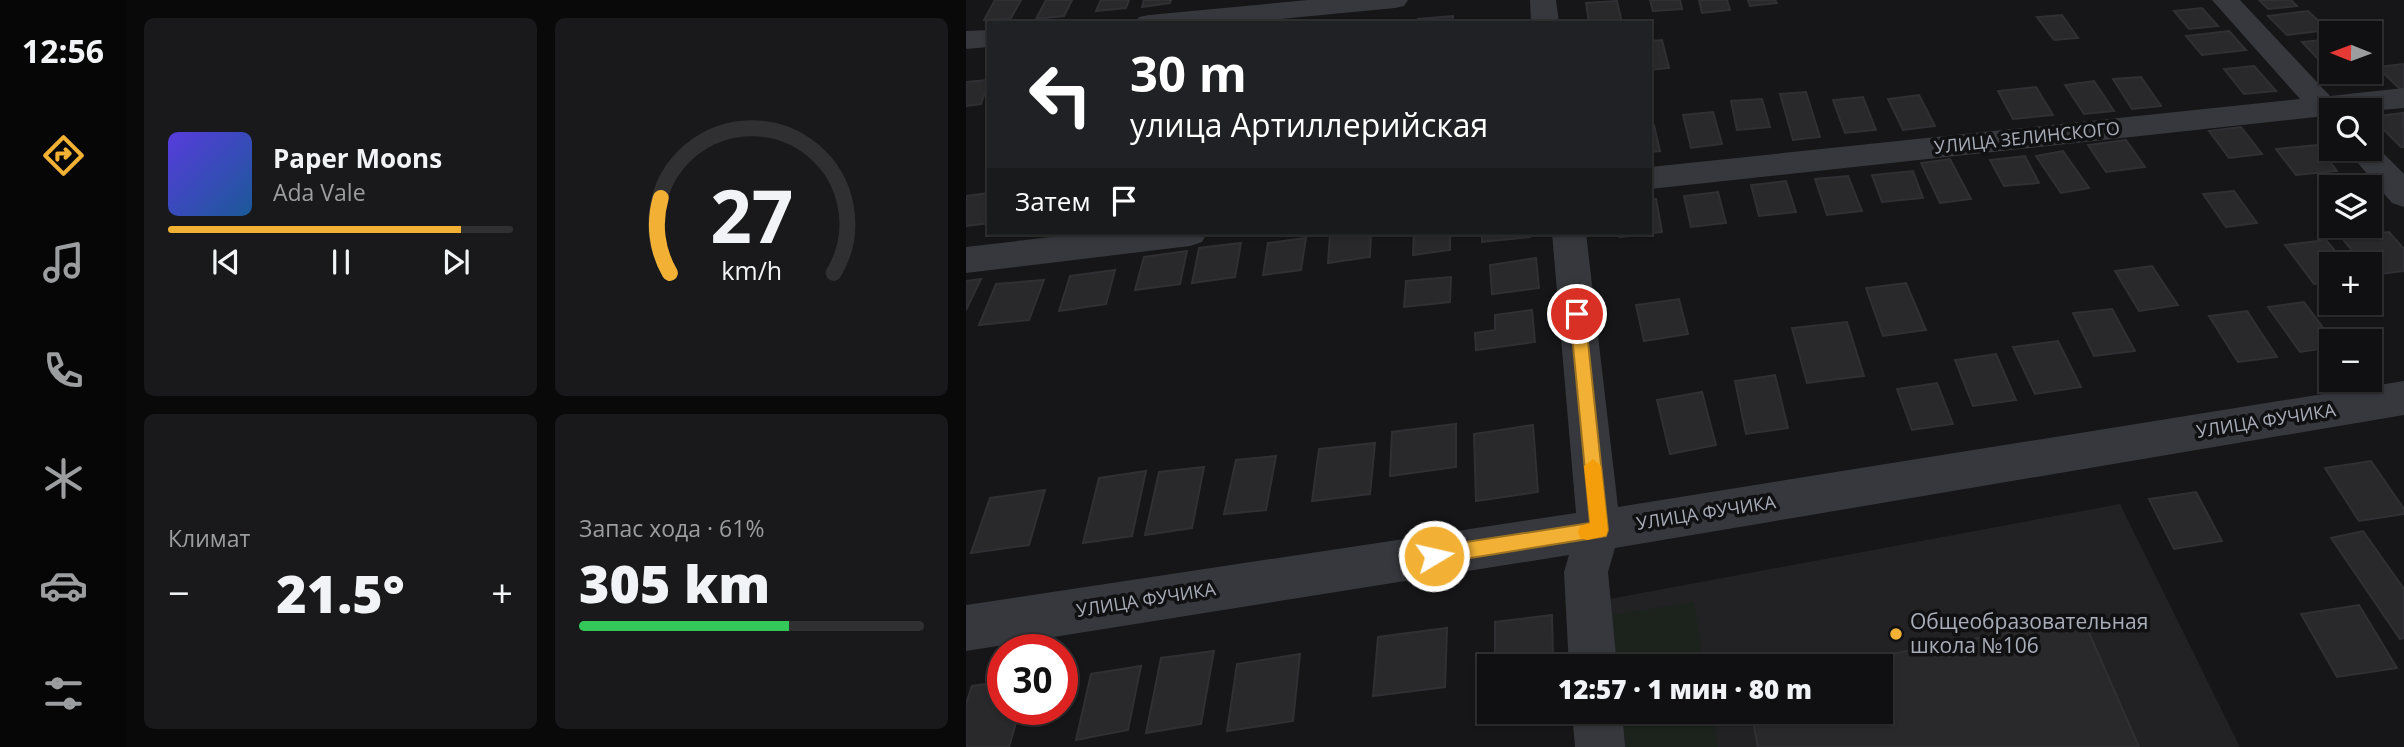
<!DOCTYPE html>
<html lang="ru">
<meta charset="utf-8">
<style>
body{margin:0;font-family:"Open Sans",sans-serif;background:#19191b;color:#f1f3f6;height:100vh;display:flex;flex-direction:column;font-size:26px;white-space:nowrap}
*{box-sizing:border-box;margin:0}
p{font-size:23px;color:#9c9d9f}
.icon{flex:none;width:38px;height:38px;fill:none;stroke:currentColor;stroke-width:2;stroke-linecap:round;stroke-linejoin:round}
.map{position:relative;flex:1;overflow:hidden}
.panel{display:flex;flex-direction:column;gap:18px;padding:18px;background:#09090a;width:840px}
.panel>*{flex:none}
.banner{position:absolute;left:21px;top:21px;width:665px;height:214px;border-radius:0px;box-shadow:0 2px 5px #0004,0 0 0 2px #303032;background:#202124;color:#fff;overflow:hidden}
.needle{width:46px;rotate:271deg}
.fabs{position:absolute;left:1353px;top:21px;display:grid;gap:14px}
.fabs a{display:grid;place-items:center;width:63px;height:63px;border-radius:0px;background:#101012;box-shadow:0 2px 5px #0004,0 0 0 2px #303032;font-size:35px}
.speed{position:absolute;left:21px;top:634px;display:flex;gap:14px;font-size:35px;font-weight:700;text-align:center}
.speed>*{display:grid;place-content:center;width:91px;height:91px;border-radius:50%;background:#101012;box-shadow:0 2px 5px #0004,0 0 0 2px #303032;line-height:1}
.speed .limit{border:10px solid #d22;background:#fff;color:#111}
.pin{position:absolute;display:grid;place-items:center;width:60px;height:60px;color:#fff;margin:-30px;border:4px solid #fff;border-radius:50%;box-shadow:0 2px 7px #0007}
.me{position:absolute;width:77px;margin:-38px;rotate:81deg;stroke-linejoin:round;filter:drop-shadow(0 0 5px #0008)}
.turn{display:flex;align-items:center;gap:24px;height:147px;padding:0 28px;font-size:32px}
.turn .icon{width:91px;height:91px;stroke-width:2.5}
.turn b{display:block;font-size:49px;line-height:60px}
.then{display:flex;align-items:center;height:66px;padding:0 28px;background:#0003;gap:14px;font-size:26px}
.big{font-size:52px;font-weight:800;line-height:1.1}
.panel .widget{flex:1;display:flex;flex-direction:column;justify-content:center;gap:10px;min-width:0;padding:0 24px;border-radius:10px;background:#19191b}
.panel .dial{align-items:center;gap:0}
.dial svg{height:182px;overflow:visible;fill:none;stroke:#303032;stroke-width:7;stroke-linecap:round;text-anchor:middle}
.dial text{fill:#f1f3f6;stroke:none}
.song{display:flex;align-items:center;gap:21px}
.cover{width:84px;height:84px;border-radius:10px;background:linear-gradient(135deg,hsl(250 70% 55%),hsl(210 70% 35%))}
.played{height:7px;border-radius:4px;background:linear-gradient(90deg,#f2b134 85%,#303032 85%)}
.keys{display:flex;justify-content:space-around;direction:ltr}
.heat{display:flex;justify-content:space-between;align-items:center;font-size:38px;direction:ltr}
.charge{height:10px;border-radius:5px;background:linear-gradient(90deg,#34c759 61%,#303032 0)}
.panel .tiles{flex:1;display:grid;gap:18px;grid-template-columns:repeat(2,1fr)}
.trip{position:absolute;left:511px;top:654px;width:416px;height:70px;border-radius:0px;background:#101012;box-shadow:0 2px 5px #0004,0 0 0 2px #303032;font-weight:800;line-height:70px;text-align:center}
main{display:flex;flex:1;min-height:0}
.menu{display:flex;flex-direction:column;width:126px;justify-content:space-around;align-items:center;background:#060607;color:#9c9d9f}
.menu .icon{width:49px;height:49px}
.menu .selected{color:#f2b134}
.menu b{font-size:32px;color:#f1f3f6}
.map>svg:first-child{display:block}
</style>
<main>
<nav class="menu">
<b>12:56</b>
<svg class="icon selected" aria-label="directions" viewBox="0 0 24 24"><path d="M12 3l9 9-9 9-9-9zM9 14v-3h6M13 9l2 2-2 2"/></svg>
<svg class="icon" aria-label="music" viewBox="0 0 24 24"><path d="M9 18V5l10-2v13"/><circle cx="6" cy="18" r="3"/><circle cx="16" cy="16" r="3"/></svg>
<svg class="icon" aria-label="phone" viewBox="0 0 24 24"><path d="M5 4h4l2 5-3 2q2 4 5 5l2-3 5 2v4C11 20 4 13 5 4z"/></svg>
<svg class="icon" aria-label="climate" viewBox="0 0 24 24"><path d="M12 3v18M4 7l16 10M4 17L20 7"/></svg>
<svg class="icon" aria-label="car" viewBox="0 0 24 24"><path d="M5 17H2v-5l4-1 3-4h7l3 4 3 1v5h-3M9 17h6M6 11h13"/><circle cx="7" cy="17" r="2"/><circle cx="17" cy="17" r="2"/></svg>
<svg class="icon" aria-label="filters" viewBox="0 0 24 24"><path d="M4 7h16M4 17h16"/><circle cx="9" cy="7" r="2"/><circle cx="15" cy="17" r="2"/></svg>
</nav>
<section class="panel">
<div class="tiles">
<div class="widget">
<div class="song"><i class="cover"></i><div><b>Paper Moons</b><p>Ada Vale</p></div></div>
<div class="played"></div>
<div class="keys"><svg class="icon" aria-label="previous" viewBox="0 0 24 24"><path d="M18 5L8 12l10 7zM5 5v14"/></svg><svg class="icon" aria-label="pause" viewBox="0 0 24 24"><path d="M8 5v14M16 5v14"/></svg><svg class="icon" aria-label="next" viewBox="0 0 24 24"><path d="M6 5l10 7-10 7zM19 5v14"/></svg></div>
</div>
<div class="widget dial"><svg viewBox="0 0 100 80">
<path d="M14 69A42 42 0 1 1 86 69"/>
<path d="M14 69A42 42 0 0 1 10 36" stroke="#f2b134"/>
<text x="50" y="56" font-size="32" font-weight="700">27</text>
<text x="50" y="72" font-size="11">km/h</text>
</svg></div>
<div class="widget"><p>Климат</p>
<div class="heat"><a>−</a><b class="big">21.5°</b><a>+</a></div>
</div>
<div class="widget"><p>Запас хода · 61%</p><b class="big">305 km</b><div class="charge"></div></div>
</div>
</section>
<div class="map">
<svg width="1438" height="747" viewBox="0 0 1438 747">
<rect width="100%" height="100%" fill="#161618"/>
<path fill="#222225" d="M1154,504L1274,747H653L649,712H915V667H645L638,600Z"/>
<path fill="#1c231d" d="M728,602L738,667H651L645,615Z
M656,712H746L752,747H660Z"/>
<path fill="#29292c" stroke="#303034" stroke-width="2" d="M29,0H55L45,18L18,20Z
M80,0H106L98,16L70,19Z
M135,0H163L160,8L130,11Z
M178,0H205L204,3L176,7Z
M684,0H714L716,9L687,11Z
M733,0H761L764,10L736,13Z
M782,0H809L811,3L784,6Z
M1293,0H1325L1331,6L1302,9Z
M651,1L656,23H623L620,3Z
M1236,8L1252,26L1223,29L1208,11Z
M1342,11L1362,30L1321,35L1302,16Z
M1096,15L1112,38L1088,40L1071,17Z
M487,16V23H452V19Z
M1263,31L1280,50L1236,55L1220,36Z
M1365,39V60L1354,61L1336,42Z
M696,40L703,68L684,70V41Z
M1438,64V89H1434L1411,67Z
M1288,66L1310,91L1278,94L1258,69Z
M1175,77L1195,106L1166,109L1147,79Z
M23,80L15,104L0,106V82Z
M1128,81L1148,111L1118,114L1099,85Z
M1070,87L1087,115L1047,119L1032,91Z
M840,92L854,137L827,140L814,94Z
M953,95L969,126L937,130L922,99Z
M897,97L910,130L879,133L867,100Z
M796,99L804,127L771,130L765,101Z
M747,112L756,144L725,148L717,115Z
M1437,113L1438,147H1435L1405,117Z
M684,125H688L694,151L684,152Z
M1275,127L1296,154L1263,158L1243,131Z
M1160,140L1179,167L1140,172L1122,145Z
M1351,145L1371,171L1330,175L1310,149Z
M1097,151L1123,188L1095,193L1070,156Z
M1059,156L1073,183L1038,186L1024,160Z
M984,159L1005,199L974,203L955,163Z
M947,171L957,198L916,202L906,175Z
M882,176L896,211L861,215L849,179Z
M820,181L830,212L793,216L785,185Z
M1268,191L1291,223L1260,227L1237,194Z
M752,192L760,223L725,227L718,196Z
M23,193V223L0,226V196Z
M690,199L696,232L654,237V233H684V200Z
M1423,232L1438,249V271L1406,275L1404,264H1397L1375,237Z
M405,233L404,257L362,263L364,234Z
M448,233H484V250L447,255Z
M516,233H563L564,237L516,242Z
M340,238L335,270L297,275L302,243Z
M1360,240L1380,264H1365V282L1348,284L1319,245Z
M275,243L269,277L226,283L233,248Z
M221,251L214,284L169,290L178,257Z
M570,258L573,288L526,294L524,265Z
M1186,266L1212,305L1173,311L1149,271Z
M149,270L140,304L93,311L104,276Z
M485,277L484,302L438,307L440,281Z
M15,279L0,310V281Z
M78,280L63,320L13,325L30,284Z
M940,283L960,330L917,336L900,288Z
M713,299L722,334L678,341L670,305Z
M1338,302L1367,341L1365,347L1334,352L1302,307Z
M1146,309L1169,351L1128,356L1107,313Z
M566,310L569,342L510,350L509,333L529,330V315Z
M1281,311L1311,357L1272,362L1243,316Z
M881,322L898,376L841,383L826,328Z
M1092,341L1115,387L1069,394L1047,347Z
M1030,354L1050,400L1007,406L989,360Z
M809,375L822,428L780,434L769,381Z
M971,383L987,424L946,430L931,389Z
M736,392L750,445L704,454L691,400Z
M490,424V467L424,476L426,432Z
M567,425L572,492L510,501L508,434Z
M409,443L404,494L346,501L353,449Z
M310,456L300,510L258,514L270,460Z
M1405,461L1438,509V514L1393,521L1359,468Z
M238,467L226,528L179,535L193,472Z
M180,471L166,536L117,543L133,478Z
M79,490L63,545L5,553L24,498Z
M1230,492L1256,541L1208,549L1183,499Z
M1397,531L1438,589V638L1434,639L1365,538Z
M1393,605L1431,668L1371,677L1335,614Z
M586,615L587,659L529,666V622Z
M1117,619L1173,747H792L785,712H915V667H853Z
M481,628L479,687L407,696L412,637Z
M248,651L235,724L180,733L195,658Z
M334,654L327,721L261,731L271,664Z
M175,666L162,730L110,740L125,674Z
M37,682V709H54L43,747H0V704L6,686Z"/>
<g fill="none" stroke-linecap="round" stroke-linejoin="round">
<path fill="#37383d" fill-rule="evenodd" d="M342,0H442L438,6L429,8L273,23H169L173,17L183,15Z
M564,0H590L593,23H565Z
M1246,0H1274L1364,96L1438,88V108L1404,111L1365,110V125L1350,117L684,189V167L1334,99Z
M23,30V47L0,49V31Z
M1404,140L1438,174V207L1426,203L1380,149H1404Z
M119,233H241L236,242L224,246L0,273V247Z
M586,233H620L652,507L1438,381V415L649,548L642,572L651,667H603L598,572L603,555L0,651V605L610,513Z
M606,712H656L659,747H609Z"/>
</g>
<path fill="#f2b134" stroke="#9d7322" stroke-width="2" d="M611,308L619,314L642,530L640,536L468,564L462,562L459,556L462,549L468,547L624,523L604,314Z"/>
<path fill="#f59e0b" d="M627,459L635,466L642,530L640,536L621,540L614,538L612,532L614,526L624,523L618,466Z"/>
<circle fill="#f2b134" stroke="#111113" stroke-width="2.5" cx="930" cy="634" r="7"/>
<g text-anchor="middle" stroke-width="7" stroke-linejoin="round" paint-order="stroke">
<g font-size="18" fill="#a8adb8" stroke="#111113">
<text transform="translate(1061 138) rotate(-6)" y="6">УЛИЦА ЗЕЛИНСКОГО</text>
<text transform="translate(1300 421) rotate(-9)" y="6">УЛИЦА ФУЧИКА</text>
<text transform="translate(740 513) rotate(-9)" y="6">УЛИЦА ФУЧИКА</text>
<text transform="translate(180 600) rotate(-9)" y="6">УЛИЦА ФУЧИКА</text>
</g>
<g font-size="21" fill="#a8adb8" stroke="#111113" text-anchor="start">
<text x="944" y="629">Общеобразовательная<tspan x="944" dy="24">школа №106</tspan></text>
</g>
</g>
</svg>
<div class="fabs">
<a><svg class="needle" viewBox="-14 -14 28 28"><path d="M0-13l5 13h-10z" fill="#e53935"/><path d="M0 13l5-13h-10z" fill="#9c9d9f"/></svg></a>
<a><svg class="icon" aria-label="search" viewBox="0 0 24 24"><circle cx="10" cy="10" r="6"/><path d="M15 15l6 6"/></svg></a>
<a><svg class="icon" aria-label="layers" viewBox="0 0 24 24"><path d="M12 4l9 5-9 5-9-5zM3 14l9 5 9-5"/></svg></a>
<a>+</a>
<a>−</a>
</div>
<div class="speed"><div class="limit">30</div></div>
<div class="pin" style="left:611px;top:314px;background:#d93025"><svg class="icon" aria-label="arrive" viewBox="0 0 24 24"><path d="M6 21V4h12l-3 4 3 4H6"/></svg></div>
<svg class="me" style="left:468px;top:556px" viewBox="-20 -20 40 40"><circle r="17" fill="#f2b134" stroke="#fff" stroke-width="3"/><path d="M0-11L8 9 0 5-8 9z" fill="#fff"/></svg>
<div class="trip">12:57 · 1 мин · 80 m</div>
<div class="banner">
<div class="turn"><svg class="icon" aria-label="left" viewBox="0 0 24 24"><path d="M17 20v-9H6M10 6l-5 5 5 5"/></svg><div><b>30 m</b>улица Артиллерийская</div></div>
<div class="then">Затем<svg class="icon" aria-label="arrive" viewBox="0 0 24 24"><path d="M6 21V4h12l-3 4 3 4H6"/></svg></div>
</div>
</div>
</main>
